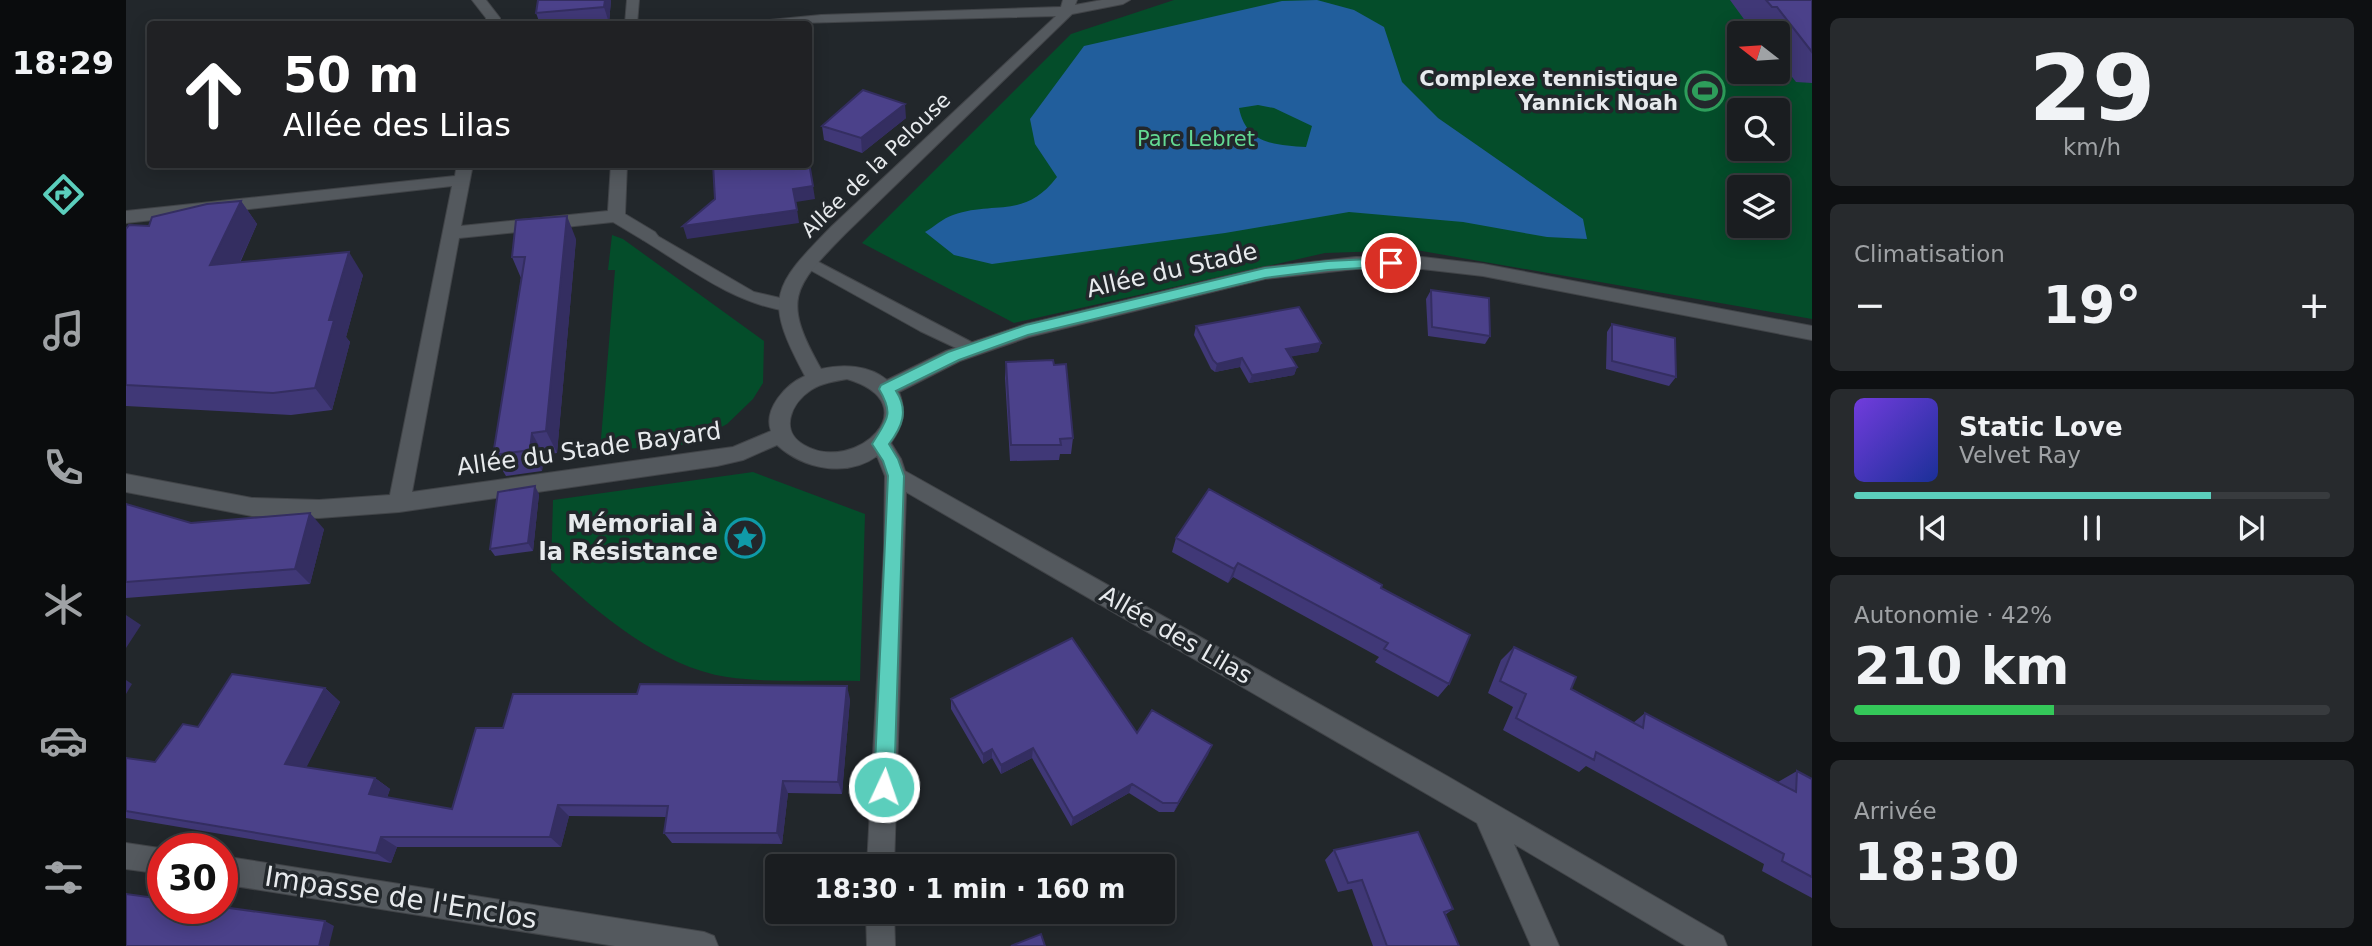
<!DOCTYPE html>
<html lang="fr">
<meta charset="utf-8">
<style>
body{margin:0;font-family:"DejaVu Sans",sans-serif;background:#272a2d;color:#f1f3f6;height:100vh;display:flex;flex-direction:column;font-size:26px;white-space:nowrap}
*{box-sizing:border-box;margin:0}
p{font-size:23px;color:#9fa2a5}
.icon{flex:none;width:38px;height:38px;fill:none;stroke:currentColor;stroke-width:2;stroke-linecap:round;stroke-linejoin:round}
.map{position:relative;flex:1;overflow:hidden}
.sheet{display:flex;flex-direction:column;gap:18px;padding:18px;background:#0e1012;width:560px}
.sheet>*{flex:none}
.hud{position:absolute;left:21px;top:21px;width:665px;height:147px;border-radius:7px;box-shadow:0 4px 18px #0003,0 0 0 2px #383b3e;background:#202124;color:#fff;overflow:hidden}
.needle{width:46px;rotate:287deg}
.buttons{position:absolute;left:1601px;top:21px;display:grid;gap:14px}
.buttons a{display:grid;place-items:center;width:63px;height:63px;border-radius:7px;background:#1a1d20;box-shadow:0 4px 18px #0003,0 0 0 2px #383b3e;font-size:35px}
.speed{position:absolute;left:21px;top:833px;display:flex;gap:14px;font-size:35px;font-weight:700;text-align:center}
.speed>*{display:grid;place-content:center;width:91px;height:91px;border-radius:50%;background:#1a1d20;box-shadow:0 4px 18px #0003,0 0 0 2px #383b3e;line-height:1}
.speed .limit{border:10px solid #d22;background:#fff;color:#111}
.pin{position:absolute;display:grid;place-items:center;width:60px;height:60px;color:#fff;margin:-30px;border:4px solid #fff;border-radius:50%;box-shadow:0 2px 7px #0007}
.me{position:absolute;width:77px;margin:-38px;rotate:3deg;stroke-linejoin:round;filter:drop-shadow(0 0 5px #0008)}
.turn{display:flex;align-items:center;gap:24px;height:147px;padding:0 21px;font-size:32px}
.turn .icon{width:91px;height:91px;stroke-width:2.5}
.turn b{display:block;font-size:49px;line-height:60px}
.big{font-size:52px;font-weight:600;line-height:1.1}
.sheet .tile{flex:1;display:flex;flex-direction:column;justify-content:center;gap:10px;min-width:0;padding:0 24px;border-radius:10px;background:#272a2d}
.sheet .dial{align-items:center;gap:0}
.dial b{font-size:91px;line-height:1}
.song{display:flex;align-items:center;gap:21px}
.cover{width:84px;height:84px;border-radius:10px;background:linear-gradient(135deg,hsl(260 70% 55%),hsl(230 70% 35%))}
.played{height:7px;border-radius:4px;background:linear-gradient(90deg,#5bcebc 75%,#383b3e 75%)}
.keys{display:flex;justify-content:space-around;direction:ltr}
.heat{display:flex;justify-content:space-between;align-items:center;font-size:38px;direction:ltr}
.charge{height:10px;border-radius:5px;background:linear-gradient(90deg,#34c759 42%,#383b3e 0)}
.trip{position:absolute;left:639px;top:854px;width:410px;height:70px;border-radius:7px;background:#1a1d20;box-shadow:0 4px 18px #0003,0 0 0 2px #383b3e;font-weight:600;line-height:70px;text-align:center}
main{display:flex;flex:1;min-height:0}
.tabs{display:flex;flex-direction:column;width:126px;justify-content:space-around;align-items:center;background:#0a0c0d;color:#9fa2a5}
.tabs .icon{width:49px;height:49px}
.tabs .current{color:#5bcebc}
.tabs b{font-size:32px;color:#f1f3f6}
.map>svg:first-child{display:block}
</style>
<main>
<nav class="tabs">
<b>18:29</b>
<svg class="icon current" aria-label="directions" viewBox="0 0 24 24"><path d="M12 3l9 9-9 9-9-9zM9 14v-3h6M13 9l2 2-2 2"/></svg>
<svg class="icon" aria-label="music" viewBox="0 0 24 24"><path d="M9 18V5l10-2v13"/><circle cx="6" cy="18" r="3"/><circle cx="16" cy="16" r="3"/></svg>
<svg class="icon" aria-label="phone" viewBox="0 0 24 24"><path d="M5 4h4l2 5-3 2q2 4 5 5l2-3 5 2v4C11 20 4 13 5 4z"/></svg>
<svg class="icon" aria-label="climate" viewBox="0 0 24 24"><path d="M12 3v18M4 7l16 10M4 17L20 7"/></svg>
<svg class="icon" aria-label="car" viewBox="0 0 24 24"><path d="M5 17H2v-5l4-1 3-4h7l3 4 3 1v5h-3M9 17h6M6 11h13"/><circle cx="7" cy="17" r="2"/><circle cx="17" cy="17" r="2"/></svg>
<svg class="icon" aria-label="filters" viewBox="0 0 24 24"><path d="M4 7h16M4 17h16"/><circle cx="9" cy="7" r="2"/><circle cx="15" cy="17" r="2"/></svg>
</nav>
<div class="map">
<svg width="1686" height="946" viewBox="0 0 1686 946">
<rect width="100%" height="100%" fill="#22272b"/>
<path fill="#044d2a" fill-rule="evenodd" d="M1048,0H1686V319L1290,250L1199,253L888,323L736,243L945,34ZM1614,33H1652V72H1614ZM1614,110H1652V149H1614ZM1614,187H1652V226H1614Z
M486,235L497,239L638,341L637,383L627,399L601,424L564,444L474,451L489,270H482Z
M627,472L739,514L734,681C690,680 644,683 601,677C535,667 473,614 425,570L427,500Z"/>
<path fill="#215e9c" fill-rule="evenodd" d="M1191,0L1228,10L1258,27L1276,82L1312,118L1457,219L1461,239L1421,237L1337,222L1223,212L1099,233L866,264L828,255L799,232C808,227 817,218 827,215C869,200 898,220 931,177L909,144L904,119L958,46L1156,1ZM1132,105L1148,108L1186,126L1180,147C1149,145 1120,144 1113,108Z"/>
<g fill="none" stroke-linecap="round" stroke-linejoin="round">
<g stroke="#414448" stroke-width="2">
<path id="lane" d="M501,0H513L511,24H499Z
M523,231L628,292L667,301L669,305L661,311C607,303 563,268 517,240L515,236Z
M683,257L851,345L854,349L851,353L845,355L794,331L677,266L675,262L677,258Z"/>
</g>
<g stroke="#414448" stroke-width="2">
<path id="street" d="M346,0H360L374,18V24H360V18Z
M937,0H951L949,5L976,0H1004L997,4L946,14L719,234C666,288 656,300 695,369C717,364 743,365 761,380L820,351L900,324L1139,267L1230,257H1296L1357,264L1686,326V340L1357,276L1296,269H1230L1139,279L903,337L834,361L773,392C781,413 777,425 765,443L775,459L779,471L1321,776L1597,936L1601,946H1560L1388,844L1433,946H1405L1351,823L780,492L768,866H741L758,550L759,476L751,456C721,478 677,469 651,445L617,460L591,466L273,512L193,518L126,516L0,492V474L126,498L193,500L264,495L326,186L0,223V211L329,176L331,164H347L335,226L482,211L485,164H501L499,214L529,232L532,236L529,240H517L487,222L333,238L286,492L607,447L645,431C637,409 660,384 679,376C637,298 646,287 706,226L930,16L632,24L634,21L695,15L935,7ZM721,379C805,404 729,475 678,445C653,431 665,403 685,390C696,383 709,381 721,379Z
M0,843L40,849H37V874L0,869Z
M96,856L578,932L588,936L592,946H489L96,884Z
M740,912H768L769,946H741Z"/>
</g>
<use href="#lane" fill="#54595e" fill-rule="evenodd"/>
<use href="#street" fill="#54595e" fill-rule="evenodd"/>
</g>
<path fill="#403877" d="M485,0L483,23L465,24H414L410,13Z
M1604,0H1686V83L1670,82L1652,59V33H1628Z
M780,118L736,153L698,140L696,126Z
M115,201L131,224L114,263L237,275L220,337L224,342L206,410L165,415L0,406V229L23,226Z
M450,239L431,453L418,455L416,471L380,476L367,455L395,278L386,257Z
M1305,290L1364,336L1359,344L1302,336L1300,299Z
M1486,324L1550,377L1543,386L1480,369L1481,332Z
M1070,326L1195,343L1192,352L1165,356L1171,367L1168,375L1123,383L1114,367L1089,372L1085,369L1068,335Z
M880,362L947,438L945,454H934L933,460L884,461L879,378Z
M413,494L407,551L369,556L364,549Z
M0,504L65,523L198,529L184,584L0,598Z
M1050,538L1255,588L1323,684L1312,697L1249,662L1253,657L1107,577L1102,583L1046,552Z
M1388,647L1445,689L1507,723L1519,713L1652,782L1671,771L1686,779V898L1636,871L1638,864L1460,766L1453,772L1377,730L1387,707L1362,693L1375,660Z
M199,688L214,702L180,767L249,778L264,789L261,798L326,809L377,728L724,699L716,794L662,793L656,844L546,843L538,833L540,817L443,816L435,847H271L265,863L0,818V758L29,762L72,727Z
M825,699L1011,733L1086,745L1048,812H1033L1003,793L945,826L906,758L875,774L866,758L857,764L825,709Z
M1208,850L1327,909L1319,915L1333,946H1247L1226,889L1212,892L1199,860Z"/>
<path fill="#342e61" d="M479,0H485L483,23L478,7Z
M779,104L780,118L736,153L735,138Z
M687,186L689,199L670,202L673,223L561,239L557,226L667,189Z
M115,201L131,224L102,288L84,265Z
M441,216L450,239L431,453L420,431Z
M223,252L237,275L220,337L224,342L206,410L189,388L203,320Z
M1195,343L1192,352L1157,358L1160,349Z
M1116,358L1114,367L1089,372L1091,364Z
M1171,367L1168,375L1123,383L1126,375Z
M406,433L418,455L416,471L404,450Z
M409,486L413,494L407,551L402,543Z
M184,513L198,529L184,584L169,569Z
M1112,563L1107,577L1102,583L1108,569Z
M0,615L15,625L0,648Z
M0,680L6,684L0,694Z
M721,686L724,699L716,794L712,782Z
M199,688L214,702L176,776L159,764Z
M1086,745L1082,755L1048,812L1052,803Z
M907,748L906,758L875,774V765Z
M866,749V758L857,764V754Z
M249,778L264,789L258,806L243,794Z
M657,781L662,793L656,844L651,833Z
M1006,784L1003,793L945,826L947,818Z
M432,805L443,816L435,847L424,837Z
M255,837L271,847L265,863L250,853Z
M199,921L208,926L203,946H193Z"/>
<path fill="#4b418a" stroke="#342e61" stroke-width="2" d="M412,0H479L478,7L410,13Z
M1640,0H1686V52L1651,7H1646Z
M737,90L779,104L735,138L696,126Z
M682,157L687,186L667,189L671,210L557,226L589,199L587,164H625V168L629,164H682Z
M115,201L84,265L223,252L203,320H208L189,388L147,393L0,385V229L3,225L23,226L26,217L81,204Z
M441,216L420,431L406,433L404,450L367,455L399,257H386L390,220Z
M1305,290L1363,298L1364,336L1306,327Z
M1173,307L1195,343L1160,349L1171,367L1126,375L1116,358L1091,364L1087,360L1070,326Z
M1486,324L1549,338L1550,377L1486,361Z
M927,360L928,365L940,364L947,438L934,439L935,445H885L880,362Z
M409,486L402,543L364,549L372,492Z
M1083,489L1256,585L1255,588L1344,635L1323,684L1258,649L1262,643L1112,563L1108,569L1050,538Z
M0,504L65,523L184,513L169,569L0,582Z
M946,638L1011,733L1026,710L1086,745L1052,803H1037L1006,784L947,818L907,748L875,765L866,749L857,754L825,699Z
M1388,647L1450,677L1445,689L1517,728L1519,713L1670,792L1671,771L1686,779V877L1656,861L1658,854L1470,752L1468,760L1390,718L1400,694L1374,681Z
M106,674L199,688L159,764L249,778L243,794L326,809L350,728H377L387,694H511L514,684L721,686L712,782L657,781L651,833H538L542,806L432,805L424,837H255L250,853L0,811V758L29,762L57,724L72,727Z
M1292,832L1327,909L1318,912L1333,946H1261L1236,880L1222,883L1208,850Z
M0,894L37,899V908H96V907L199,921L193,946H0Z
M915,934L919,946H885Z"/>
<path fill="#5bcebc" stroke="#3b867a" stroke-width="2" d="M1265,258L1270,260V266L1202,270L1139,278L902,335L833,360L770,391C783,411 776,427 763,444L772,459L778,476L768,787L765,794L758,797L751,794L748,787L762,476L757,461L746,444C760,420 769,416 753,389L755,385L822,352L900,325L1139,268L1202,261Z"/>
<defs>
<g id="stadium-ring" transform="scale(2.0125)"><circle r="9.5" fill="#22272b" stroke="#2e9e5b" stroke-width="1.5"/><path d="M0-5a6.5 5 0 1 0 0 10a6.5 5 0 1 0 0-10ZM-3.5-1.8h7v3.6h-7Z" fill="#2e9e5b"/></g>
<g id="sight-ring" transform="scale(2.0125)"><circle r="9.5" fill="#22272b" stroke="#0f9aa8" stroke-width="1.5"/><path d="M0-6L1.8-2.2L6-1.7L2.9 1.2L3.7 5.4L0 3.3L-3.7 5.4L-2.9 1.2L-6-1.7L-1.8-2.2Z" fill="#0f9aa8"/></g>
</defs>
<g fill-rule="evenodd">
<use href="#stadium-ring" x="1579" y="91"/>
<use href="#sight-ring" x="619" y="538"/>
</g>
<g text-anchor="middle" stroke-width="7" stroke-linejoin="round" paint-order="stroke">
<g font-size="21" font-weight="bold" fill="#e7eaed" stroke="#22272b" text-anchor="end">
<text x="1552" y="86">Complexe tennistique<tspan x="1552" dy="24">Yannick Noah</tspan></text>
</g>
<g font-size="21" fill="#63da93" stroke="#22272b">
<text x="1070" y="146">Parc Lebret</text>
</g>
<g font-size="21" fill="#e7eaed" stroke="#22272b">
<text transform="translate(750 165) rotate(-44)" y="7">Allée de la Pelouse</text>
</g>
<g font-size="24" fill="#e7eaed" stroke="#22272b">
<text transform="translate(1046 270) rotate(-13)" y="8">Allée du Stade</text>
<text transform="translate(463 449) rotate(-8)" y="8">Allée du Stade Bayard</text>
<text transform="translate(1050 635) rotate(30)" y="8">Allée des Lilas</text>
</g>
<g font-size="24" font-weight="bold" fill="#e7eaed" stroke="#22272b" text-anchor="end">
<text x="592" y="532">Mémorial à<tspan x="592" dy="28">la Résistance</tspan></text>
</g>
<g font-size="28" fill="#e7eaed" stroke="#22272b">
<text transform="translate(275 897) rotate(9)" y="10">Impasse de l'Enclos</text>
</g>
</g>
</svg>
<div class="buttons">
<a><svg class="needle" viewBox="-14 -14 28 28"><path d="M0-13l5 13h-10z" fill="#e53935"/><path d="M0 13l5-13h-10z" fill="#9fa2a5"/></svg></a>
<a><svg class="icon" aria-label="search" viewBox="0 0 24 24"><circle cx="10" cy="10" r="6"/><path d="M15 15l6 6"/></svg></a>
<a><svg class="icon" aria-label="layers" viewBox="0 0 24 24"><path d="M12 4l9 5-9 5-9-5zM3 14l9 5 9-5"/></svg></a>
</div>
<div class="speed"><div class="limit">30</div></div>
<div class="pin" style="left:1265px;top:263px;background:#d93025"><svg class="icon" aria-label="arrive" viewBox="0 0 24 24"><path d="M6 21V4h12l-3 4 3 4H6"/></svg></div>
<svg class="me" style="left:758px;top:787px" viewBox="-20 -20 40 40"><circle r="17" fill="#5bcebc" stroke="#fff" stroke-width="3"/><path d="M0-11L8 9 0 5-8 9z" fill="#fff"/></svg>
<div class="trip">18:30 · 1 min · 160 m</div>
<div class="hud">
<div class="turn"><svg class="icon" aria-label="ahead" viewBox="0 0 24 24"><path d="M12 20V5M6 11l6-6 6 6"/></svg><div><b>50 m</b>Allée des Lilas</div></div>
</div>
</div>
<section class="sheet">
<div class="tile dial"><b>29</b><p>km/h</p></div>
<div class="tile"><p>Climatisation</p>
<div class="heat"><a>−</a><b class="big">19°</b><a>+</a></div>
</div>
<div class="tile">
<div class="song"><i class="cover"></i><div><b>Static Love</b><p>Velvet Ray</p></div></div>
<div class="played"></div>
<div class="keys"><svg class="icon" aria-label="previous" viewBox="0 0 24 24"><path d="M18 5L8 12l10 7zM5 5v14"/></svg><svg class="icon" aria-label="pause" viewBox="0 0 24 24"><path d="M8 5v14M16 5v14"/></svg><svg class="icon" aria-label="next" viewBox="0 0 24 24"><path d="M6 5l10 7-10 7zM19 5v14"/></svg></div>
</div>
<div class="tile"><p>Autonomie · 42%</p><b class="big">210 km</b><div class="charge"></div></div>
<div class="tile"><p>Arrivée</p><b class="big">18:30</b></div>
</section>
</main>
